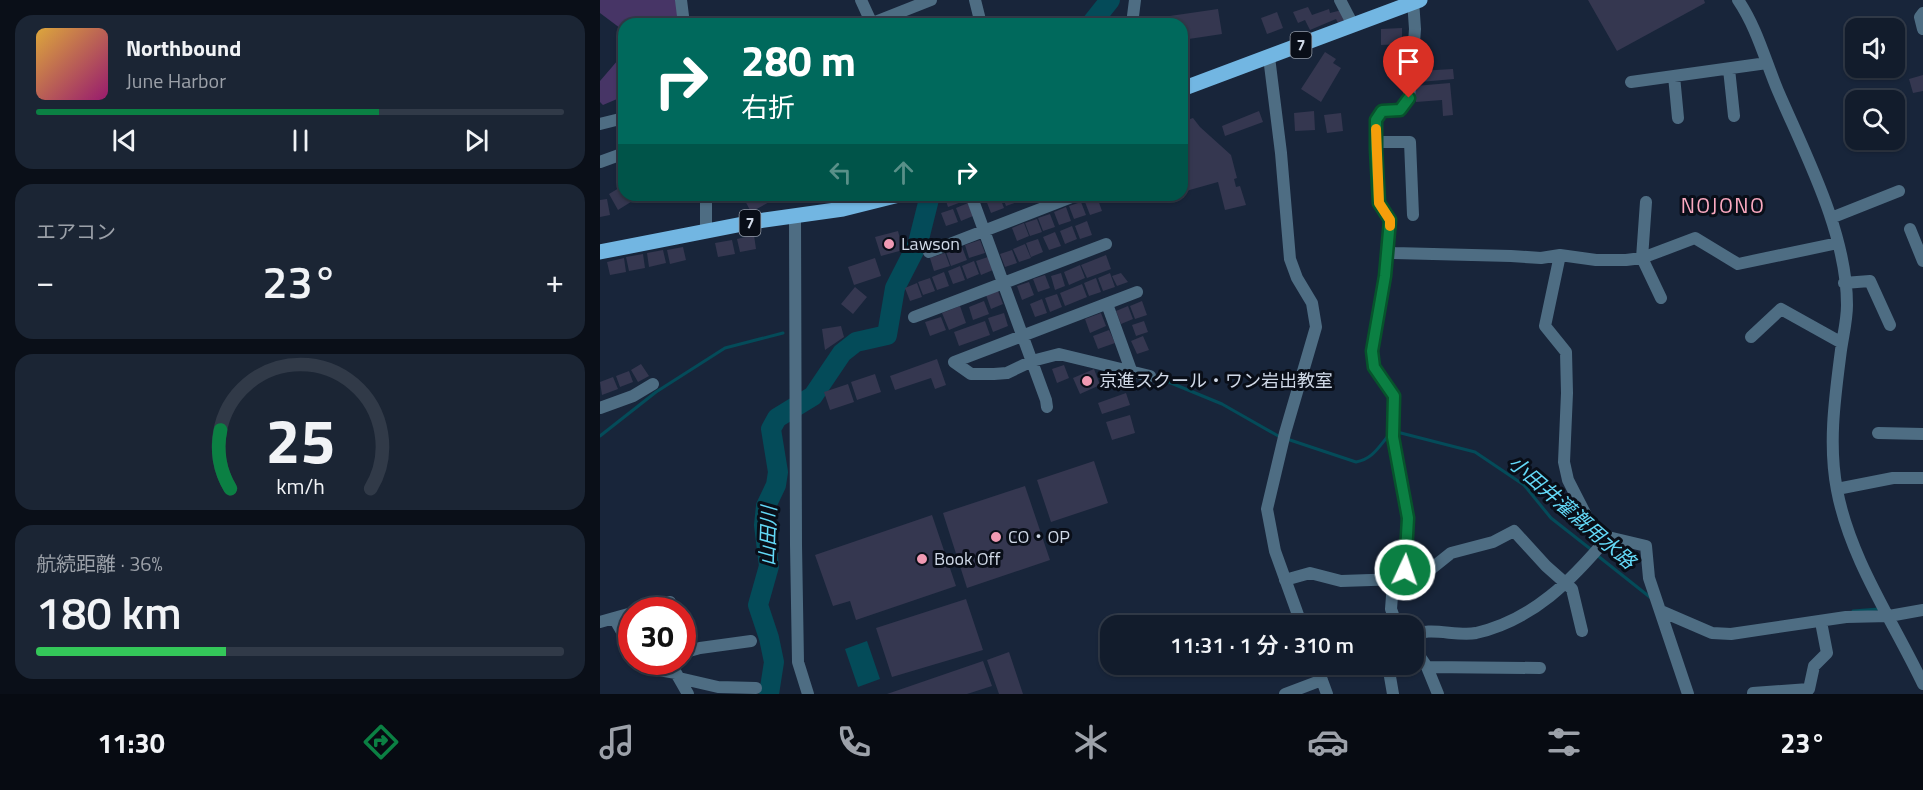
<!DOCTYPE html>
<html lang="ja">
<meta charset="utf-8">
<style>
body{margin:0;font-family:"Titillium Web","Noto Sans JP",sans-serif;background:#1b2534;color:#f1f3f6;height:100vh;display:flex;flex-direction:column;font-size:22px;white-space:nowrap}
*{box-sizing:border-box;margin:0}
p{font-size:20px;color:#9ca1a9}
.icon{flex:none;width:33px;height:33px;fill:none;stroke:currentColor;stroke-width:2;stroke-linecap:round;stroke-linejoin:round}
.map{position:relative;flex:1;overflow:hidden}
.details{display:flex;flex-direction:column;gap:15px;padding:15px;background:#0a0f18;width:600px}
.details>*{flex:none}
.banner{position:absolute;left:18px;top:18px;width:570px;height:183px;border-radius:18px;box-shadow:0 2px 4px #0004,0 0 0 2px #313a48;background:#00695c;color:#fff;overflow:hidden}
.controls{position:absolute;left:1245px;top:18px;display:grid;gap:12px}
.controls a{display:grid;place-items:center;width:60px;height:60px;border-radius:12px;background:#121c2c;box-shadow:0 2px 4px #0004,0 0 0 2px #313a48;font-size:30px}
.speed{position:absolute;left:18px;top:597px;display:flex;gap:12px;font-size:30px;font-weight:700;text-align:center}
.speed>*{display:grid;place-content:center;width:78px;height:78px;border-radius:50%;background:#121c2c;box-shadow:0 2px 4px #0004,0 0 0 2px #313a48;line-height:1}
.speed .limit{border:9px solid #d22;background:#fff;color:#111}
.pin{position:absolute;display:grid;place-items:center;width:51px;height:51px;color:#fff;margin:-62px -26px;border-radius:50% 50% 50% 0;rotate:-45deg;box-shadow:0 0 6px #0007}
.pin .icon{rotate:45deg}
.me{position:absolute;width:66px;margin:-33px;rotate:3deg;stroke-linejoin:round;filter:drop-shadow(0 0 4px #0008)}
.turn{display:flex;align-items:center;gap:21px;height:126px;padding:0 24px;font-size:27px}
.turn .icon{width:78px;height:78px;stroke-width:2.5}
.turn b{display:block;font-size:42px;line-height:51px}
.lanes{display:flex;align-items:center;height:57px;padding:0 24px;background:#0003;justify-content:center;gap:30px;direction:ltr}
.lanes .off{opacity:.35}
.big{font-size:45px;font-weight:600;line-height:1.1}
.details .tile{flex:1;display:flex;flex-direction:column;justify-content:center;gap:9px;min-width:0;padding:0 21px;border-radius:18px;background:#1b2534}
.details .dial{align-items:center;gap:0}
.dial svg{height:156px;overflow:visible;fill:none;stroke:#313a48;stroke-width:7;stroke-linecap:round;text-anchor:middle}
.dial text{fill:#f1f3f6;stroke:none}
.song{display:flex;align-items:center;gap:18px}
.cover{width:72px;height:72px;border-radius:9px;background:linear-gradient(135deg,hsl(40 70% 55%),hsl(320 70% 35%))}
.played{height:6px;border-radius:3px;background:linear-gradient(90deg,#0b8043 65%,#313a48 65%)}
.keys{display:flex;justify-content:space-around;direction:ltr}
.heat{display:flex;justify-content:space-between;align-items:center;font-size:33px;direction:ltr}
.charge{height:9px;border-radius:4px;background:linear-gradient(90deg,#34c759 36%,#313a48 0)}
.trip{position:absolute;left:500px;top:615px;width:324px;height:60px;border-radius:18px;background:#121c2c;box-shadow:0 2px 4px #0004,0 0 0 2px #313a48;font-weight:600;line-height:60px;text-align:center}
.tabs{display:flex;height:96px;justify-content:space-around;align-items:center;background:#070b12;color:#9ca1a9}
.tabs .icon{width:42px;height:42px}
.tabs .selected{color:#0b8043}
.tabs b{font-size:27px;color:#f1f3f6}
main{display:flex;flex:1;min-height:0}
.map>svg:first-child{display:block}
</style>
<main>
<section class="details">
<div class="tile">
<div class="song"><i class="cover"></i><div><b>Northbound</b><p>June Harbor</p></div></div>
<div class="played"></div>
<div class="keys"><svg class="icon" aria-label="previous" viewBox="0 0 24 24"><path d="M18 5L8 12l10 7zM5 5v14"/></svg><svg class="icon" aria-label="pause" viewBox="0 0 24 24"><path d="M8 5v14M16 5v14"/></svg><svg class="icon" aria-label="next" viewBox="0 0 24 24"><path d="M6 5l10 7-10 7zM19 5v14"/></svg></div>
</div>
<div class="tile"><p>エアコン</p>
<div class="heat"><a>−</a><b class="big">23°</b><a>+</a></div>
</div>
<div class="tile dial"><svg viewBox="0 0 100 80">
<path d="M14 69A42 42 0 1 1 86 69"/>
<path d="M14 69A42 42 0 0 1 9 39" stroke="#0b8043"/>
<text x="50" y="56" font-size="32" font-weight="700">25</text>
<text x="50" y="72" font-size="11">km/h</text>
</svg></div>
<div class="tile"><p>航続距離 · 36%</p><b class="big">180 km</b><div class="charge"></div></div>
</section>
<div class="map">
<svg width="1323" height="694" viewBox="0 0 1323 694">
<rect width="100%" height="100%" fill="#18253a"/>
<path fill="#473566" d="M0,0H76L79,24H24V31L0,13Z
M24,53V96L3,105L0,102V81Z"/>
<path fill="#044b59" d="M267,641L280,679L258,687L245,649Z"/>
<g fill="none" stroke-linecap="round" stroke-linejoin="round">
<path stroke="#044b59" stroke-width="3" d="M554,376L622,404L680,437
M797,432L875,452L924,485L951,518L993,551
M0,436L56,392L125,348L183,333
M687,439L756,462C772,459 778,448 788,436
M998,556L1051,598
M1253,611L1279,609"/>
<path stroke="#044b59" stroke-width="20" d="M491,24L510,0
M169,694L174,662L169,638L158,605L169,566L164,525L166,506L176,485L178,472L171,429L177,418L213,396L242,353L256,342L287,335L295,288L318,243L330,195"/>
</g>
<path fill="#353750" d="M988,0H1104L1105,3L1017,51Z
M708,7L712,15L729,9L730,13L742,10L746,20L738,23L736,19L710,30L705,20L698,23L693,12Z
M618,9L622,34L582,40V24H557L556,18Z
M677,12L683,28L667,34L661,18Z
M802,28V44L781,45V29Z
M725,52L736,59L733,63L741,68L721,102L701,89Z
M803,58L804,75H789L788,59Z
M853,69L854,79L820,82L819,71Z
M1323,75V91L1313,93L1309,79Z
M850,83L853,115L843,116L842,100L816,102L815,86Z
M659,111L663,122L625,136L622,126Z
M714,111L715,130L695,131L694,113Z
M741,113L743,131L727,133L724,115Z
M593,118L600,127L631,155L637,178L634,179L636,187L640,186L646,205L625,210L618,182L586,191L582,187V122Z
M24,185V195H42L18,210L9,194Z
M146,195H170L173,200L151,212L143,197Z
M344,195H362L364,201L348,207Z
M384,195H399L404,208L391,213Z
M402,195H427L428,198L406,206Z
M497,197L502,211L490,215L485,202Z
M7,199L10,215L0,217V200Z
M481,202L486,215L474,219L469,206Z
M368,203L373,216L361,221L356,208Z
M466,207L471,221L459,225L454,212Z
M353,209L358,222L346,226L341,213Z
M450,214L455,227L443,231L438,218Z
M437,219L442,232L430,236L425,223Z
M487,221L492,235L480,239L475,226Z
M424,223L429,236L417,241L412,228Z
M472,226L477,239L465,244L460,231Z
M298,231L303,250L281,256L275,237Z
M455,232L461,246L449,250L443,237Z
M154,235L156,249L140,252L137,239Z
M438,239L443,252L431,257L426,243Z
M132,240L135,254L118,257L115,243Z
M380,240L385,253L369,258L365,245Z
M425,244L431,258L419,262L413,249Z
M83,247L86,260L70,264L67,250Z
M362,247L367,260L351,266L346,252Z
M63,250L66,263L49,267L47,253Z
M412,250L417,263L405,267L400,254Z
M345,253L350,266L334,271L330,258Z
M43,254L45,268L29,271L26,257Z
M506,255L511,269L487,278L481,265Z
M388,257L393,270L381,275L376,261Z
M24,258L26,272L10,275L7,262Z
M275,258L281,276L254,285L248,267Z
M374,261L379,274L367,279L362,266Z
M480,265L485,278L469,285L464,272Z
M360,266L365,280L353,284L348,271Z
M344,272L349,286L337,290L332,277Z
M461,273L465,286L455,290L451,276Z
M510,273L515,287L503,291L498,278Z
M521,273L528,282L517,286L512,276Z
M445,275L450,288L438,292L433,279Z
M330,278L335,291L323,295L318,282Z
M496,278L501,292L489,296L484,283Z
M429,282L434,295L422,300L417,286Z
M317,283L322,297L310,301L305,288Z
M482,284L487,297L465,306L460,293Z
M255,287L267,297L253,314L241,304Z
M398,291L403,304L391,309L386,295Z
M457,294L462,307L450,312L445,298Z
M442,299L447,313L435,317L430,304Z
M384,301L389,314L373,320L369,307Z
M542,301L547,315L535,319L530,306Z
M360,306L366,323L349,330L342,313Z
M528,306L533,319L521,324L516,311Z
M404,313L408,326L393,332L388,318Z
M501,313L506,326L490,333L485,319Z
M341,317L346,330L330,336L325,322Z
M385,321L390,335L359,346L354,332Z
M544,321L548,332L536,336L532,325Z
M241,326L244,337L225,350L222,329Z
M509,330L515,343L498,349L493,336Z
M543,336L549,350L537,354L531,341Z
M337,359L346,385L335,389L331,378L295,390L290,376Z
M41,364L49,376L38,382L31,370Z
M464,365L469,378L457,383L452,369Z
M494,369L500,385L480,394L473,378Z
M29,371L33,382L20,387L16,376Z
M275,374L281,392L257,400L251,382Z
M13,377L18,389L2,395L0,382Z
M248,384L254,402L230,410L224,392Z
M526,393L530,405L502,414L498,403Z
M530,415L535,433L512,440L506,422Z
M494,461L508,503L451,522L437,480Z
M425,486L450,560L367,588L343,513Z
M332,515L356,586L256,620L250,601L233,606L215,555Z
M366,599L383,650L292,677L276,628Z
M409,652L423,694H399L387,660Z
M383,661L392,686L367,694H287Z"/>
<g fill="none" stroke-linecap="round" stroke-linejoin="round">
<path stroke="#4e6d83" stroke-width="12" d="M81,0L84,24
M261,0L272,24
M375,0L381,24
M740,0L753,25
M1138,0C1157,28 1165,60 1178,91C1206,156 1247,233 1247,305C1247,320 1243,336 1241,350C1235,397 1228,444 1237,490C1250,559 1293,621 1323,684
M1323,13L1320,17L1323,29
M270,24L331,0
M457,24L460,23
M532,24L535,0
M669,57L681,153L690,259L697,278L712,303L716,327L685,433L667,509L675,551L702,626
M1129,69L1134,116
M1074,76L1078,118
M1031,82L1167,63
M0,124L24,118
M775,142H810L813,215
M0,162L22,154
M106,195V231
M371,195L446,400L447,407
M1046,202L1042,258L1061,298
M195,216L196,545L198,662L208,694
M1231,218L1299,191
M1310,229L1323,261
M788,250L794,253L911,256L941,258L960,255L996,260H1026L1042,258L1095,238L1138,264L1238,243
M329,252L477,195
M960,255L945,326L966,352L967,393L964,462L968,480L989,521L1008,537L1046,546L1049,578L1088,694
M1244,283L1270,281L1290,325
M537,292L354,362L371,374H394L407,373L432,361L459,354L550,376
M507,304L532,373
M314,317L506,244
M1151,337L1181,309L1242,343
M0,408L33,396L53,384
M1278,433L1323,434
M1237,489L1293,478H1323
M685,580L710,573L741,581L801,579L831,569L851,553L893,542L914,531L946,566L972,589L982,631
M41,610L70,602
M1061,611L1112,633L1131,634L1246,617L1289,616L1323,610
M32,613L14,618L32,649
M0,622L14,618
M774,626L795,622
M797,626L791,609L792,596L805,570L808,518L793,437L794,396L775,367L772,351L785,276L790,220L779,203L775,142L776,120L782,111L800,110L809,98L812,70L815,29L813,0
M813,637C826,625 856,637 876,633C933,620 972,580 1008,537
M813,647L827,667L838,694
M82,653L100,648L151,641
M39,662L42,667L76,673L88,694
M716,664L727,694
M788,665L793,694
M827,667L940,668
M79,678L118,687L156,688
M1153,693L1209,689L1214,666L1227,653L1221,622
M685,694L722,680"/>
<path stroke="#72b6e2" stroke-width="15" d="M582,89L820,0
M0,252L158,221L243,209L299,195"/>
</g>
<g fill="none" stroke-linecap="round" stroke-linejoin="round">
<g stroke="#07532c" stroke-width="15">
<path id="route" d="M805,570L808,518L793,437L794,396L774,367L772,351L785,276L790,220L779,203L776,149V120L782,111L800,110L809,98"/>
</g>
<use href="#route" stroke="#0b8043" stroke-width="10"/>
<path stroke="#f59e0b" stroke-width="10" d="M776,129L779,203L790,220V226"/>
</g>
<g fill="#f19ab3" stroke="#090e18" stroke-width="2">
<circle cx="289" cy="244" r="6"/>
<circle cx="487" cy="381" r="6"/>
<circle cx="396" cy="537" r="6"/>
<circle cx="322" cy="559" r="6"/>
</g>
<g text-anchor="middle" stroke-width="6" stroke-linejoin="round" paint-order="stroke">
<g fill="#090e18" stroke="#949ca9" stroke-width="1.5">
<rect x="690.5" y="32" width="21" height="26" rx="4.5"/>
<rect x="139.5" y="210" width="21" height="26" rx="4.5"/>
</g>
<g font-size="16" font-weight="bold" fill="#d0d9e7">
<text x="701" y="51">7</text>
<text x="150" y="229">7</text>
</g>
<g font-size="18" fill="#d0d9e7" stroke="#090e18" text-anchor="start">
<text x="301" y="250">Lawson</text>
<text x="499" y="387">京進スクール・ワン岩出教室</text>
<text x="408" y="543">CO・OP</text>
<text x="334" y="565">Book Off</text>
</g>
<g font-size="20" font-style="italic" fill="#63d8f6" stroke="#090e18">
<text transform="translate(972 512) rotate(41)" y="7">小田井灌漑用水路</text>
<text transform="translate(168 536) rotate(-88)" y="7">山田川</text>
</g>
<g font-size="21" letter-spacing="1.5" fill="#fcaac1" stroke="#090e18">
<text x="1123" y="213">NOJONO</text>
</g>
</g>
</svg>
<div class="controls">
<a><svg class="icon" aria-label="sound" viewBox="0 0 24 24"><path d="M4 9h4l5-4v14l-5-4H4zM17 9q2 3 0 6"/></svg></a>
<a><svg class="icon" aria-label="search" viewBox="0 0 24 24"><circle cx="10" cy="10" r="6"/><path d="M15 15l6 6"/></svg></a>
</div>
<div class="speed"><div class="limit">30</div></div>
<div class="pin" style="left:809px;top:98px;background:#d93025"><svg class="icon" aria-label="arrive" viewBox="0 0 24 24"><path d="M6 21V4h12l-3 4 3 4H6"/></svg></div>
<svg class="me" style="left:805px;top:570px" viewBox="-20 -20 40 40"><circle r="17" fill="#0b8043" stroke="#fff" stroke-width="3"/><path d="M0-11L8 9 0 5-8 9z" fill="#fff"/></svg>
<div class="trip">11:31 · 1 分 · 310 m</div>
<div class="banner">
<div class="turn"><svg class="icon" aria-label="right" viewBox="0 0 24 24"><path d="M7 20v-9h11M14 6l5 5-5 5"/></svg><div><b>280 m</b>右折</div></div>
<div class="lanes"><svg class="icon off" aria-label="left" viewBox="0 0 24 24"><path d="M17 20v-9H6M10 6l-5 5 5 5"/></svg><svg class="icon off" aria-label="ahead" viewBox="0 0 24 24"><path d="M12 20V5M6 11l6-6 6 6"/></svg><svg class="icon" aria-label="right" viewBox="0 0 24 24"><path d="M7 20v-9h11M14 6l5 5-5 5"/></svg></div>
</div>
</div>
</main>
<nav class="tabs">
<b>11:30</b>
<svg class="icon selected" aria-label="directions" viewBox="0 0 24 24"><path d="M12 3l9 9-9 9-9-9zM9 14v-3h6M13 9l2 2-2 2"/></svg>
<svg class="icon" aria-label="music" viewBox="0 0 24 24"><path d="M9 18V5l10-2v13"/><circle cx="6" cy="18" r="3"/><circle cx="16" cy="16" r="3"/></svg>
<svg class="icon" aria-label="phone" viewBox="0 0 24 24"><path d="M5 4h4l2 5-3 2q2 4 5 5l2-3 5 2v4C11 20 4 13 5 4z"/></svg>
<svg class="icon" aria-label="climate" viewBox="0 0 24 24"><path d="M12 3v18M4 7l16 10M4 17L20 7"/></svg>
<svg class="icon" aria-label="car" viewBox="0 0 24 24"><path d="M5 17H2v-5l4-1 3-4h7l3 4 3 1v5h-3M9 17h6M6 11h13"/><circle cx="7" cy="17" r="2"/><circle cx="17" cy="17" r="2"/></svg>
<svg class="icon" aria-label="filters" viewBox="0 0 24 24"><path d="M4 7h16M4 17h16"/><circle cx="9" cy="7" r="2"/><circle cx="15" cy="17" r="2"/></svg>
<b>23°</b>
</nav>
